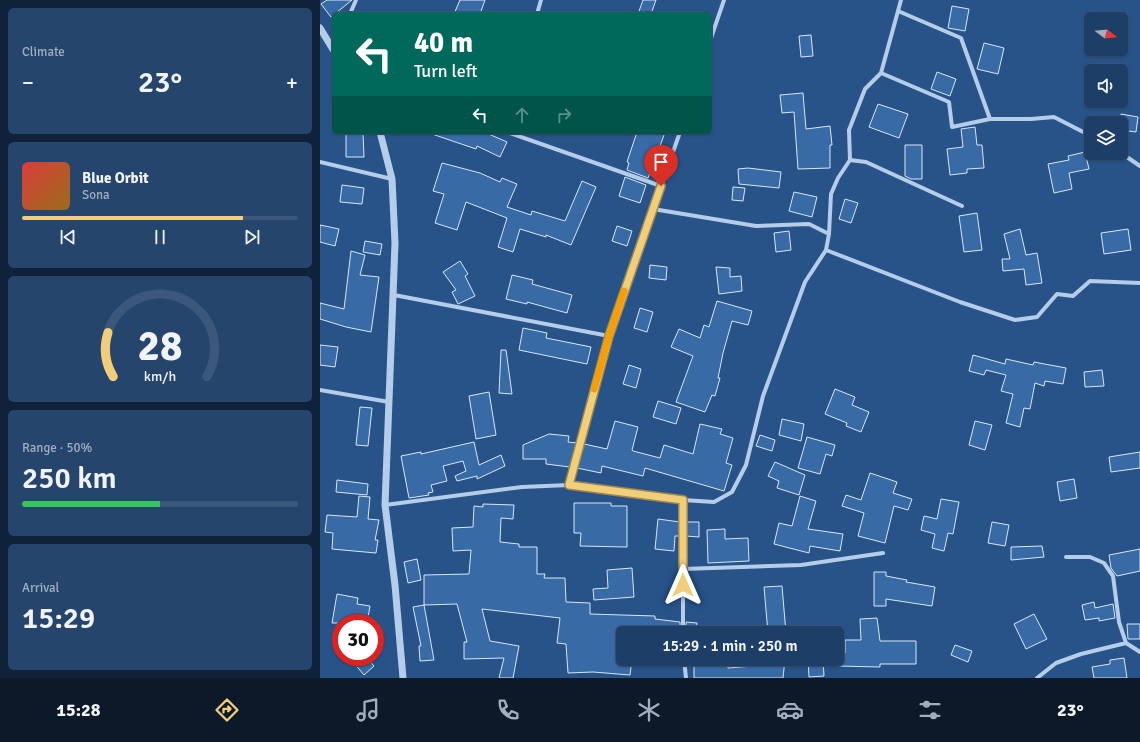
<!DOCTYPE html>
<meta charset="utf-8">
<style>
body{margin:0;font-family:Signika,sans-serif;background:#25456d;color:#f1f3f6;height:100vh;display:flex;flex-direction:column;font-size:15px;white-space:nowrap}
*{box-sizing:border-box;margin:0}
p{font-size:13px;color:#a0aec0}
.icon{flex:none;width:22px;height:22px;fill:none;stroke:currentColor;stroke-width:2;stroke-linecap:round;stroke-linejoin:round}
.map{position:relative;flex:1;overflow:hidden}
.details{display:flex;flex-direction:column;gap:8px;padding:8px;background:#102239;width:320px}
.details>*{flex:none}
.top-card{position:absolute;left:12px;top:12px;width:380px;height:122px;border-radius:6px;box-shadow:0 1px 3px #0004,0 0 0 1px #3b577b;background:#00695c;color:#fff;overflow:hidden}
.needle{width:26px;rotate:106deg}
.buttons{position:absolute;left:764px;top:12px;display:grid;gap:8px}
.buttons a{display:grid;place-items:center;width:44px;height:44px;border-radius:6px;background:#1d3e67;box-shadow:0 1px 3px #0004,0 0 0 1px #3b577b;font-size:20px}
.speed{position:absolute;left:12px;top:614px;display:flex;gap:8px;font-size:20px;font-weight:700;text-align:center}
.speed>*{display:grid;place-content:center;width:52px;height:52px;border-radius:50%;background:#1d3e67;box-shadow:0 1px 3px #0004,0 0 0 1px #3b577b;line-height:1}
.speed .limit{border:6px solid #d22;background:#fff;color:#111}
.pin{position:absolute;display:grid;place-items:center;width:34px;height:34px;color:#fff;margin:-41px -17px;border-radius:50% 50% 50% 0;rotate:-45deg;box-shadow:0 0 4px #0007}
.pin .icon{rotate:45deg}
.me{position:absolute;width:44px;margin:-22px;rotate:0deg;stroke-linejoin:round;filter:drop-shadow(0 0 3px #0008)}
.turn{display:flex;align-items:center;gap:14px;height:84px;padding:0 16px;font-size:18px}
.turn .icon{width:52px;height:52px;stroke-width:2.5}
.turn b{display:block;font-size:28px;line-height:34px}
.lanes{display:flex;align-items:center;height:38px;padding:0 16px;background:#0003;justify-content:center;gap:20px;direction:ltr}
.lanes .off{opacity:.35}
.big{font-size:30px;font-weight:600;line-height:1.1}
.details .widget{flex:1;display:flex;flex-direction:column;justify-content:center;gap:6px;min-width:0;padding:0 14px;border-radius:6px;background:#25456d}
.details .dial{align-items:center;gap:0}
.dial svg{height:104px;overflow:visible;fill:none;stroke:#3b577b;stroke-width:7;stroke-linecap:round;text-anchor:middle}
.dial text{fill:#f1f3f6;stroke:none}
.song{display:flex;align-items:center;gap:12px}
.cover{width:48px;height:48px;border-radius:6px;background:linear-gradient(135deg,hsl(0 70% 55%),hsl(40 70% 35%))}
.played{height:4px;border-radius:2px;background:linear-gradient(90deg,#f1ce7a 80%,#3b577b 80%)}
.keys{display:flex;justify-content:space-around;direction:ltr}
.heat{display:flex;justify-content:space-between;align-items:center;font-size:22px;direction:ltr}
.charge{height:6px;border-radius:3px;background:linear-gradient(90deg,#34c759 50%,#3b577b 0)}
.trip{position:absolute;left:296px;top:626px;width:228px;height:40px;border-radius:6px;background:#1d3e67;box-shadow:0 1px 3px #0004,0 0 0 1px #3b577b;font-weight:600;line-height:40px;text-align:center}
.tabs{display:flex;height:64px;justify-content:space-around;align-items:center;background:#0c1929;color:#a0aec0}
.tabs .icon{width:28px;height:28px}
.tabs .on{color:#f1ce7a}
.tabs b{font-size:18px;color:#f1f3f6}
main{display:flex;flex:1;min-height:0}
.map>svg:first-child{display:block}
</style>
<main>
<section class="details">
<div class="widget"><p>Climate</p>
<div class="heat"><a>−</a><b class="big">23°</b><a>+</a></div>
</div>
<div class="widget">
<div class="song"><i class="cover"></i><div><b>Blue Orbit</b><p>Sona</p></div></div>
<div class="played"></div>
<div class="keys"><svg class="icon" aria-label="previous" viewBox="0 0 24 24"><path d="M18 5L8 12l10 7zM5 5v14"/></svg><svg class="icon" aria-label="pause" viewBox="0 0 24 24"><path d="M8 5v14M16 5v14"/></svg><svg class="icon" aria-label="next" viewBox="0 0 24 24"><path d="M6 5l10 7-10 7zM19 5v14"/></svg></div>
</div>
<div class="widget dial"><svg viewBox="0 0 100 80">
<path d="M14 69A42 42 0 1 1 86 69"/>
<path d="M14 69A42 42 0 0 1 10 35" stroke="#f1ce7a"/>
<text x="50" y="56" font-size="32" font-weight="700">28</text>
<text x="50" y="72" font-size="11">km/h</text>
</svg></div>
<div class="widget"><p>Range · 50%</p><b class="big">250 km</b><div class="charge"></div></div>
<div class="widget"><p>Arrival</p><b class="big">15:29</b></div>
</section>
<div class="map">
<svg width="820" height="678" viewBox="0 0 820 678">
<rect width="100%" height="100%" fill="#275389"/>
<path fill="#386aa6" stroke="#d9e7f7" d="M7,0H32L11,17L1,4Z
M140,0H165L160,14H134Z
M323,0H336L331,14H318Z
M632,6L649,9L645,31L628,28Z
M491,35L493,56L481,57L479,36Z
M664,43L684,48L678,74L657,69Z
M617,72L636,79L630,96L611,89Z
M483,93L486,129L510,126L512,145H510V168L478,169L474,112L462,113L460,95Z
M558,104L588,114L579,138L549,127Z
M801,114L818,117L816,132L801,130Z
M655,127L657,145H662L664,168L647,169V173L630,175L627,149L643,147L641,129Z
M26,132H43L44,157H26Z
M112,132H164L187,142L180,157L157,146L156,149L112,134Z
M317,132H345L338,152L343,153L337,171L331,170L328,178L307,170L309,163L307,162Z
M585,145H602V179H591L585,176Z
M765,152L769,169L749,173L752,189L734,193L728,164L749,160L748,156Z
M122,163L160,173L180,182L182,178L197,184L187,207L211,215L212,211L245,221L262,181L276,187L251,245L226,235V237L200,229L193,252L178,247L187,218L164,209L146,202L137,230L115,223L124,194L113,191Z
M428,168L461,172L459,188L419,184L418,169Z
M305,177L326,185L320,203L299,196Z
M22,185L44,188L42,204L20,202Z
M413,187L425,188L423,201L412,200Z
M474,192L497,197L492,217L469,211Z
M525,199L538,203L531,223L519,219Z
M657,213L662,250L644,252L639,216Z
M0,225L19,229L15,246L0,242Z
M297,226L312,231L307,246L292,241Z
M700,229L706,255L717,253L722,283L706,285L704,269L683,271L682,259H690L684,234Z
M808,229L811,250L784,254L781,233Z
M469,231L471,250L456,252L454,233Z
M45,241L62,244L60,255L43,252Z
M31,251L45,255L40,275L59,277L51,332L26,327L0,319V303L24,309Z
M140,261L148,274L145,276L155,296L138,304L132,292L136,290L123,272Z
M330,265L347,267L346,280L329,278Z
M396,267L410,268V277L421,276L422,291L399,294Z
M192,275L213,280L212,284L252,295L247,313L207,302V304L186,299Z
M397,301L432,311L428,325L412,321L403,353L398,378H400L395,396L392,395L385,412L356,402L373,356L351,347L359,329L380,338L384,325L389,327Z
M320,308L333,312L327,332L314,328Z
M203,328L227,333L226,338L271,347L267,364L199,350Z
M0,345L18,347L15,367L0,365Z
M181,350H186L192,394L179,393Z
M653,355L685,364L686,359L713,365L714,362L746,368L743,384L725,381L724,386L715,383L710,409L704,408L700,427L686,423L693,394L681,391L686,375L666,370L664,375L649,371Z
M309,365L321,369L316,388L303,384Z
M782,370L784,386L765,387L764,372Z
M515,389L535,397L532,405L549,412L541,432L526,426L527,423L505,414Z
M169,392L176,435L156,439L149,396Z
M338,401L361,408L356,424L333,417Z
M40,407L52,408L48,446L36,445Z
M462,419L484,424L481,441L459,435Z
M295,421L318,427L312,450L313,451L340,458L344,445L373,454L380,424L402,429L400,434L413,438L406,463L412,465L404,491L325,468L323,476L282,466L281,473L257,468L264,444L287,449Z
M655,421L672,425L665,450L649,445Z
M229,434L249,436L248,442L257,443L250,467L226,464V459H203V445Z
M440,435L455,440L452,451L436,446Z
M487,437L515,445L512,456L506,454L500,474L478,468Z
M154,442L159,465L181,455L185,466L157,479V476L137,481L135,476L146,471L143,461L123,466L127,481L111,485L113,492L108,493L109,495L89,498L81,456L101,452V454Z
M820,452V468L791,472L789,457Z
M455,462L485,475L479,495L457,488L459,481L448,476Z
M550,473L577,482L573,493L592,499L588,510L574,506L565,543L538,536L544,513L522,506L526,495L541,500Z
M754,479L757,498L740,501L737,482Z
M17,480L48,484L47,495L16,492Z
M39,496L50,497L48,519L59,520L55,540H58L56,553L12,549L13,533L5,532L7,515L37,517Z
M480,496L496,501L488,529L523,534L520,551L490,546L489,553L454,544L459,523L472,526Z
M621,499L639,502L633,534L628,533L624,551L612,548L615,534L601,530L604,516L617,519Z
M254,503H291V506H307V547L260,546L261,533H254Z
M163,504L194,505L193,519L181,518L180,542L199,544V547H217V574H225L224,578H245L246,602L270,603V614L335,616V619L360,622V632L303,633V659H312L310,675L273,672L248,673L246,644L237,643L240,618L162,609L170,641L199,646L193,678H179L184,658L144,659V642H147L137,604L104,605V575L149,574L151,550L133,551L132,528L153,527L154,506L163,507Z
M338,519L360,522V536H355L354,551L335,549Z
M366,522H379V537L366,536Z
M672,522L689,525L685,546L668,543Z
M405,529V539L428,538L429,561L388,563L387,530Z
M722,546L724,557L691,560V547Z
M820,549V571L797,576L791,568L789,555Z
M97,559L101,580L88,583L84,562Z
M312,568L314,597L274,600L273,589L288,588L287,570Z
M554,572H566V576L587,580L586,582L615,587L612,606L566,599V606H554Z
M462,586L466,633H448L444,587Z
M17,594L38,598L37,604L50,606L47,623H12Z
M774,602L775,608L793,604L795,618L779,621V618L765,620L762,605Z
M104,605L114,660L100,661L99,646H101L93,607Z
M714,614L727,639L706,649L694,624Z
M557,618L560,641H596V664H560V667L517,666V654L525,653V640H541L540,619Z
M366,622L377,623L376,633L366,632Z
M807,624H820V639H808Z
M635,645L652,651L648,662L631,655Z
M40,657H46L54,666L44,675L34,663Z
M804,658L807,678H774L772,667L790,664V660Z
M374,659L408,660V668L447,665L448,659H465L463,678H374Z
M488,659H503L504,676L489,677Z"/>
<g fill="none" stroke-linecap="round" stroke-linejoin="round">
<path stroke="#b5cde9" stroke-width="4" d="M30,14L36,0
M217,14L221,0
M390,41L404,0
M561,73L578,11
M670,119H711L734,117L771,136
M187,132L341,186
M801,153L820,166
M530,160L529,130L545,89L561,73L629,102L632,127L670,119L641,38L578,11L581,0
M0,162L72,179
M333,209L436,226L489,224L509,234
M506,250L640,302L695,320L717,317L737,294L753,296L770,281L820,283
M74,295L289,336
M0,390L69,402
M249,485L289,336L360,132
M363,500V633
M65,505L202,487L249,485L363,500L394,502L412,492L426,465L443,396L485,282L506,250L509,234L511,194L518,178L530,160L546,162L642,206
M746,557H770L784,563L793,576L799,622L806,643L820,652
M363,569L481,565L563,553
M364,659L366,678
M717,678L736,663L761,654L806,643"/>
<path stroke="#b5cde9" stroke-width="7" d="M0,28L14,51
M60,132L72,179L75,243L65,505L75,585L83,678"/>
</g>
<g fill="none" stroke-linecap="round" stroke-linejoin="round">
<g stroke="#9d864f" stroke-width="10">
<path id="route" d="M341,186L289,336L249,485L363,500V585"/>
</g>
<use href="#route" stroke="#f1ce7a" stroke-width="7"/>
<path stroke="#f59e0b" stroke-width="7" d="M274,389L289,336L304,291"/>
</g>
</svg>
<div class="buttons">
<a><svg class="needle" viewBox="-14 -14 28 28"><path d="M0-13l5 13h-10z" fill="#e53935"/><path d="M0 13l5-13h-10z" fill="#a0aec0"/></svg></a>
<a><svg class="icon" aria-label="sound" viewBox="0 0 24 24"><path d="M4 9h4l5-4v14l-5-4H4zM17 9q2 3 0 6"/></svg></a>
<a><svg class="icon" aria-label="layers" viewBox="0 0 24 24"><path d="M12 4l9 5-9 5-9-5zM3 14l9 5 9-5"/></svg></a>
</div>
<div class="speed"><div class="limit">30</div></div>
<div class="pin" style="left:341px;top:186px;background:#d93025"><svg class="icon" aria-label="arrive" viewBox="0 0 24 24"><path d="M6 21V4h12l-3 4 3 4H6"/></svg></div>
<svg class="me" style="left:363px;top:585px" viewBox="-20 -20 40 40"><path d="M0-17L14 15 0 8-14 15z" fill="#f1ce7a" stroke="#fff" stroke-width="4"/></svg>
<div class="trip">15:29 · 1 min · 250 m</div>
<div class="top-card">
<div class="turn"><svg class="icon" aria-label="left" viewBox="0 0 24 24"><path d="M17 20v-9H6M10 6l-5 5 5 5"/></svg><div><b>40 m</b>Turn left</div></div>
<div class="lanes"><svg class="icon" aria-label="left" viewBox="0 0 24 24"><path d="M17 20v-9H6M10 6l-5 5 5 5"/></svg><svg class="icon off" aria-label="ahead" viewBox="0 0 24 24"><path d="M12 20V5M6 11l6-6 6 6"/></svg><svg class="icon off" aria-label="right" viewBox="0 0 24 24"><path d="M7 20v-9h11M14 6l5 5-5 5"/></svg></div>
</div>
</div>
</main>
<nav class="tabs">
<b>15:28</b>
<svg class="icon on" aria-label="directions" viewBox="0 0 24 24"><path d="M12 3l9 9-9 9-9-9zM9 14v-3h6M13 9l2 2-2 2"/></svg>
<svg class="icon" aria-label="music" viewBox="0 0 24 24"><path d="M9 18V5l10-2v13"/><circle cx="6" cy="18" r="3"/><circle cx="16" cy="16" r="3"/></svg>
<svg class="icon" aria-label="phone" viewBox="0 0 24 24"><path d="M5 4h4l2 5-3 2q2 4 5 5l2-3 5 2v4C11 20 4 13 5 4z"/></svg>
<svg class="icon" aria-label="climate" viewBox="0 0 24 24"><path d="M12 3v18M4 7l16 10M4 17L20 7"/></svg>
<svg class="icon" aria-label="car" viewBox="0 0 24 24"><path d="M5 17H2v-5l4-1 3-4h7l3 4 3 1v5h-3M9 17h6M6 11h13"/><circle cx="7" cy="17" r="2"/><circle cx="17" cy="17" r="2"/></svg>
<svg class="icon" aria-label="filters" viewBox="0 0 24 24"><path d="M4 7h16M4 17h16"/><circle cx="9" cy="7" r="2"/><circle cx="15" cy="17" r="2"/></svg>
<b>23°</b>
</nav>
